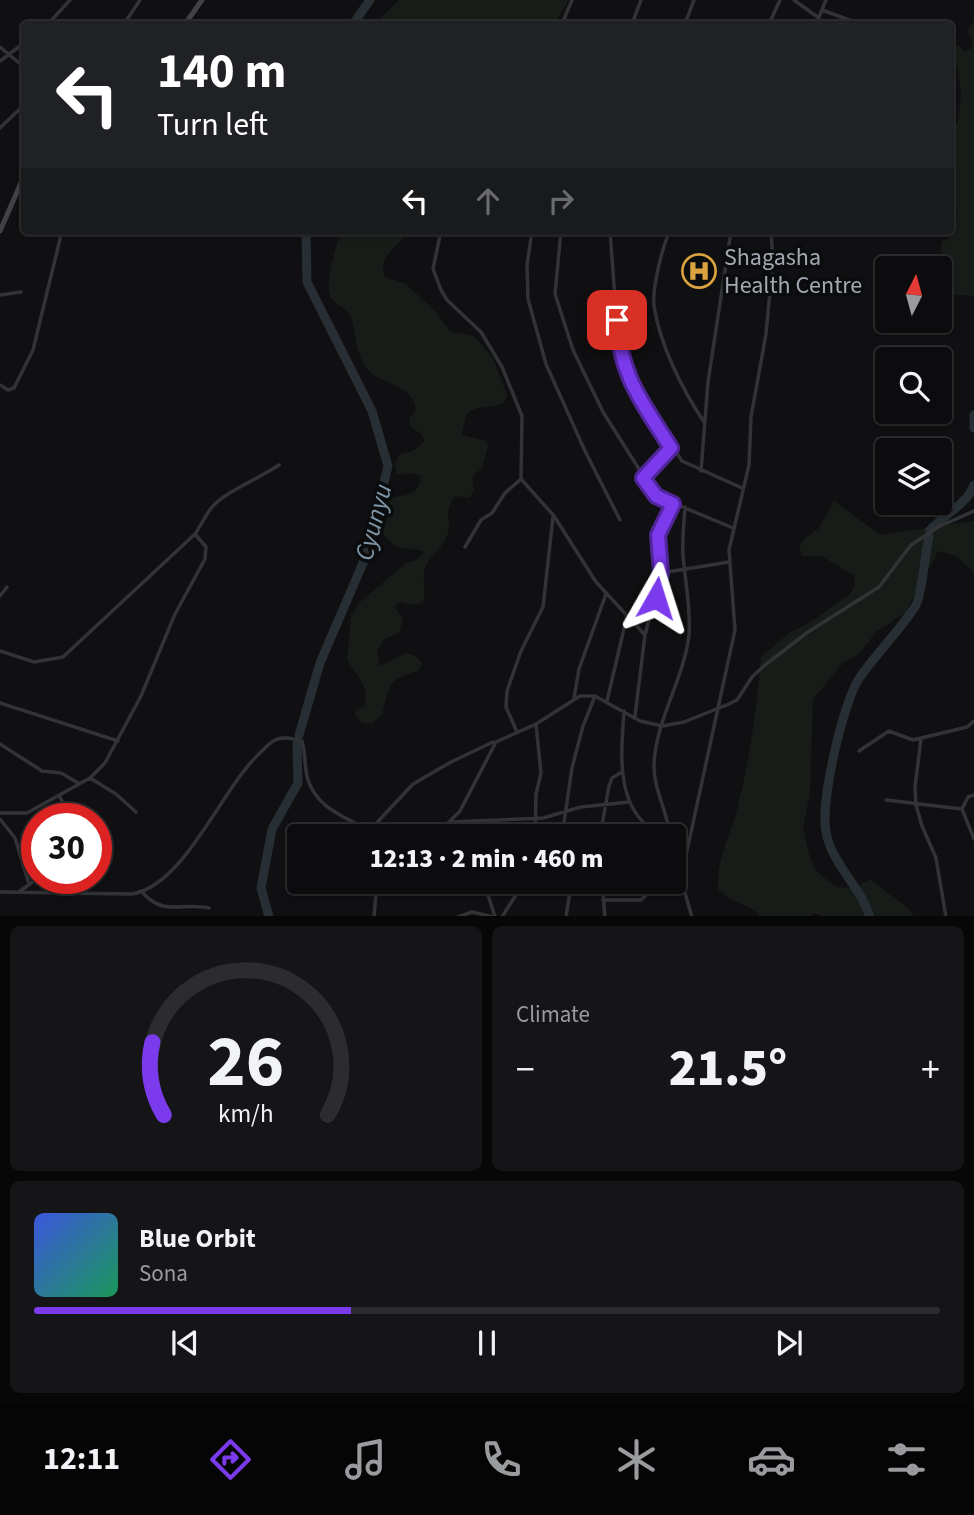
<!DOCTYPE html>
<meta charset="utf-8">
<style>
body{margin:0;font-family:"Source Sans 3",sans-serif;background:#151517;color:#f1f3f6;height:100vh;display:flex;flex-direction:column;font-size:26px;white-space:nowrap}
*{box-sizing:border-box;margin:0}
p{font-size:23px;color:#9a9b9e}
.icon{flex:none;width:38px;height:38px;fill:none;stroke:currentColor;stroke-width:2;stroke-linecap:round;stroke-linejoin:round}
.map{position:relative;height:916px;overflow:hidden}
.drawer{display:flex;flex-direction:column;gap:10px;padding:10px;background:#070708;flex:1}
.drawer>*{flex:none}
.banner{position:absolute;left:21px;top:21px;width:933px;height:214px;border-radius:7px;box-shadow:0 2px 5px #0004,0 0 0 2px #2c2c2e;background:#202124;color:#fff;overflow:hidden}
.needle{width:46px;rotate:6deg}
.tools{position:absolute;left:875px;top:256px;display:grid;gap:14px}
.tools a{display:grid;place-items:center;width:77px;height:77px;border-radius:7px;background:#0c0c0e;box-shadow:0 2px 5px #0004,0 0 0 2px #2c2c2e;font-size:35px}
.speed{position:absolute;left:21px;top:803px;display:flex;gap:14px;font-size:35px;font-weight:700;text-align:center}
.speed>*{display:grid;place-content:center;width:91px;height:91px;border-radius:50%;background:#0c0c0e;box-shadow:0 2px 5px #0004,0 0 0 2px #2c2c2e;line-height:1}
.speed .limit{border:10px solid #d22;background:#fff;color:#111}
.pin{position:absolute;display:grid;place-items:center;width:60px;height:60px;color:#fff;margin:-30px;border-radius:14px;box-shadow:0 4px 10px #0006}
.me{position:absolute;width:77px;margin:-38px;rotate:6deg;stroke-linejoin:round;filter:drop-shadow(0 0 5px #0008)}
.turn{display:flex;align-items:center;gap:24px;height:147px;padding:0 21px;font-size:32px}
.turn .icon{width:91px;height:91px;stroke-width:2.5}
.turn b{display:block;font-size:49px;line-height:60px}
.lanes{display:flex;align-items:center;height:66px;padding:0 21px;background:#0003;justify-content:center;gap:35px;direction:ltr}
.lanes .off{opacity:.35}
.big{font-size:52px;font-weight:800;line-height:1.1}
.drawer .tile{flex:1;display:flex;flex-direction:column;justify-content:center;gap:10px;min-width:0;padding:0 24px;border-radius:10px;background:#151517}
.drawer .dial{align-items:center;gap:0}
.dial svg{height:182px;overflow:visible;fill:none;stroke:#2c2c2e;stroke-width:7;stroke-linecap:round;text-anchor:middle}
.dial text{fill:#f1f3f6;stroke:none}
.song{display:flex;align-items:center;gap:21px}
.cover{width:84px;height:84px;border-radius:10px;background:linear-gradient(135deg,hsl(230 70% 55%),hsl(150 70% 35%))}
.played{height:7px;border-radius:4px;background:linear-gradient(90deg,#7c3aed 35%,#2c2c2e 35%)}
.keys{display:flex;justify-content:space-around;direction:ltr}
.heat{display:flex;justify-content:space-between;align-items:center;font-size:38px;direction:ltr}
.drawer .tiles{flex:1;display:grid;gap:10px;grid-template-columns:1fr 1fr}
.tile:last-child{grid-column:span 2}
.trip{position:absolute;left:287px;top:824px;width:399px;height:70px;border-radius:7px;background:#0c0c0e;box-shadow:0 2px 5px #0004,0 0 0 2px #2c2c2e;font-weight:800;line-height:70px;text-align:center}
.tab-bar{display:flex;height:112px;justify-content:space-around;align-items:center;background:#050506;color:#9a9b9e}
.tab-bar .icon{width:49px;height:49px}
.tab-bar .active{color:#7c3aed}
.tab-bar b{font-size:32px;color:#f1f3f6}
.map>svg:first-child{display:block}
</style>
<div class="map">
<svg width="974" height="917" viewBox="0 0 974 917">
<rect width="100%" height="100%" fill="#101012"/>
<path fill="#171c18" d="M399,0H568V2L554,24H375Z
M974,21V296L947,294L941,246L942,241L950,238L957,215L950,186V131L958,122L961,94L958,70L951,53L958,45L965,52L972,48V39L967,31Z
M341,231H406C400,249 376,254 385,277L405,283L436,312L450,331L474,336L493,358L507,395L504,403C490,409 477,404 466,415L462,435L486,441L488,446L482,468L472,477L474,491L469,498L456,496C442,512 452,517 448,533C445,545 432,554 426,565C417,582 440,614 400,602L396,604L395,608L403,619L399,633L384,639L377,652L380,666L406,653L416,656L422,664L418,671C385,680 390,686 382,715L371,724L361,722L355,715L356,710L364,706C371,686 356,676 347,660L351,616L359,603L406,563L416,560L425,552C417,548 410,550 402,548C383,543 377,523 374,506L380,499C397,495 419,500 421,476L410,473L401,475L396,473L395,464L399,455L413,451L425,441L420,433L409,426L410,418L416,410C414,386 384,385 370,372C354,356 357,333 350,314C345,308 338,306 333,300C321,288 337,246 341,231Z
M834,501L880,535L974,521V573L956,556L938,551L905,613L876,632L860,653L843,663L813,699L810,792L803,828L809,855L816,871L836,887L854,888L870,879L909,909L914,916L822,917L815,913L811,916H760C748,902 729,903 718,889C716,860 731,834 738,806C750,756 757,708 761,657L789,633L812,621L850,594L855,586L853,575L821,556H802L799,547L804,539L819,528Z"/>
<g fill="none" stroke-linecap="round" stroke-linejoin="round">
<path stroke="#282f34" stroke-width="9" d="M353,24L370,0
M974,415V428
M930,530C944,515 967,504 974,485
M299,735L320,663L366,556L388,466L372,411L307,282L306,231
M269,917L261,888L272,829L298,783L297,744
M870,917C860,885 832,865 826,832C820,803 843,701 860,677C877,653 901,629 916,605C922,595 925,552 929,537"/>
<path stroke="#323336" stroke-width="3.5" d="M794,0L819,18
M822,10L852,21L853,24
M48,24L70,0
M124,24L140,0
M562,24L572,0
M632,24L641,0
M685,24L694,0
M769,24L780,0
M816,24L826,0
M0,47L24,67
M0,61L24,43
M0,128L24,105
M441,231L433,269L441,290L447,300L481,332L502,367L522,416L521,479L554,516L596,582L645,635
M532,231L527,265L528,299L546,364L585,451L620,520
M561,231L555,294L573,350L603,412L656,496L733,528
M610,231L618,339L626,375L682,461L742,488
M670,231C662,247 652,289 654,306C660,345 682,389 704,422
M0,295L21,292
M0,385L8,390L14,388L33,350L62,231
M701,471L708,382L731,231
M643,478L671,448
M195,534C201,525 206,514 213,506C227,491 260,478 279,465
M465,547L481,520L492,513L505,493L520,480
M661,573L729,562
M0,596L7,587
M0,651L34,662L63,657L195,534L206,547L205,559L175,614L141,696L105,763L90,778L27,813H0
M574,698L579,669L606,594
M607,701L627,616
M0,703L118,741
M624,711C621,756 614,812 662,836
M635,716L645,635L661,573L658,535L673,504
M517,732L506,707L507,691L521,651L543,607L553,517
M921,739L915,787L916,805L922,826L936,858L946,917
M0,744L42,771L61,773L78,783
M859,751L889,731L913,740L967,727L974,721
M90,778L116,794L136,812
M974,795L968,797L962,809L974,839
M60,797L71,819
M886,800L962,809
M0,819L15,838L29,884
M452,822L543,818L581,807L629,802
M369,831L413,784L451,762L493,742
M435,836L460,811L496,742L536,724L580,696H595L640,721L662,726L684,722L729,704L737,700L752,677L765,665L808,632L879,587L911,545L938,527L974,511
M481,836L490,820
M535,836L536,794L541,773L536,724
M562,836L572,768L583,726L595,696
M600,836L609,786L612,778L622,772
M670,836C668,812 653,789 654,764C656,719 684,679 689,635C691,608 685,582 683,555C682,539 684,523 685,507
M674,842L686,849
M484,882L495,917
M602,882L605,917
M648,887L683,886
M20,891L34,881
M378,891L388,882
M0,892L131,894C184,887 221,789 259,754C264,749 269,743 275,740C283,736 293,739 302,741C306,754 304,768 308,780C319,813 353,818 376,836
M142,892C164,917 181,902 209,908
M603,900H641L647,894L648,882
M374,917L377,882
M458,917L472,912L493,917
M502,917L524,882
M566,917L570,891L567,882
M692,917L683,886V869L735,630L729,550L749,465L751,417L766,334L773,260L771,231"/>
<path stroke="#404246" stroke-width="5" d="M185,24L202,0
M0,231L24,176"/>
</g>
<g fill="none" stroke-linecap="round" stroke-linejoin="round">
<g stroke="#51269a" stroke-width="18">
<path id="route" d="M617,320C620,376 642,402 671,448L643,478L656,496L673,504L658,535L661,573L656,598"/>
</g>
<use href="#route" stroke="#7c3aed" stroke-width="12"/>
</g>
<defs>
<g id="hospital-ring" transform="scale(1.75)"><circle r="9.5" fill="#0b0c0d" stroke="#dba33f" stroke-width="1.5"/><path d="M-5-5h3v3.5h4V-5h3V5h-3V1.5h-4V5h-3Z" fill="#dba33f"/></g>
</defs>
<g fill-rule="evenodd">
<use href="#hospital-ring" x="699" y="271"/>
</g>
<g text-anchor="middle" stroke-width="7" stroke-linejoin="round" paint-order="stroke">
<g font-size="24" fill="#a3a8b1" stroke="#0b0c0d" text-anchor="start">
<text x="724" y="265">Shagasha<tspan x="724" dy="28">Health Centre</tspan></text>
</g>
<g font-size="26" font-style="italic" fill="#7e96a8" stroke="#0b0c0d">
<text transform="translate(373 522) rotate(-75)" y="9">Cyunyu</text>
</g>
</g>
</svg>
<div class="tools">
<a><svg class="needle" viewBox="-14 -14 28 28"><path d="M0-13l5 13h-10z" fill="#e53935"/><path d="M0 13l5-13h-10z" fill="#9a9b9e"/></svg></a>
<a><svg class="icon" aria-label="search" viewBox="0 0 24 24"><circle cx="10" cy="10" r="6"/><path d="M15 15l6 6"/></svg></a>
<a><svg class="icon" aria-label="layers" viewBox="0 0 24 24"><path d="M12 4l9 5-9 5-9-5zM3 14l9 5 9-5"/></svg></a>
</div>
<div class="speed"><div class="limit">30</div></div>
<div class="pin" style="left:617px;top:320px;background:#d93025"><svg class="icon" aria-label="arrive" viewBox="0 0 24 24"><path d="M6 21V4h12l-3 4 3 4H6"/></svg></div>
<svg class="me" style="left:656px;top:598px" viewBox="-20 -20 40 40"><path d="M0-17L14 15 0 8-14 15z" fill="#7c3aed" stroke="#fff" stroke-width="4"/></svg>
<div class="trip">12:13 · 2 min · 460 m</div>
<div class="banner">
<div class="turn"><svg class="icon" aria-label="left" viewBox="0 0 24 24"><path d="M17 20v-9H6M10 6l-5 5 5 5"/></svg><div><b>140 m</b>Turn left</div></div>
<div class="lanes"><svg class="icon" aria-label="left" viewBox="0 0 24 24"><path d="M17 20v-9H6M10 6l-5 5 5 5"/></svg><svg class="icon off" aria-label="ahead" viewBox="0 0 24 24"><path d="M12 20V5M6 11l6-6 6 6"/></svg><svg class="icon off" aria-label="right" viewBox="0 0 24 24"><path d="M7 20v-9h11M14 6l5 5-5 5"/></svg></div>
</div>
</div>
<section class="drawer">
<div class="tiles">
<div class="tile dial"><svg viewBox="0 0 100 80">
<path d="M14 69A42 42 0 1 1 86 69"/>
<path d="M14 69A42 42 0 0 1 9 37" stroke="#7c3aed"/>
<text x="50" y="56" font-size="32" font-weight="700">26</text>
<text x="50" y="72" font-size="11">km/h</text>
</svg></div>
<div class="tile"><p>Climate</p>
<div class="heat"><a>−</a><b class="big">21.5°</b><a>+</a></div>
</div>
<div class="tile">
<div class="song"><i class="cover"></i><div><b>Blue Orbit</b><p>Sona</p></div></div>
<div class="played"></div>
<div class="keys"><svg class="icon" aria-label="previous" viewBox="0 0 24 24"><path d="M18 5L8 12l10 7zM5 5v14"/></svg><svg class="icon" aria-label="pause" viewBox="0 0 24 24"><path d="M8 5v14M16 5v14"/></svg><svg class="icon" aria-label="next" viewBox="0 0 24 24"><path d="M6 5l10 7-10 7zM19 5v14"/></svg></div>
</div>
</div>
</section>
<nav class="tab-bar">
<b>12:11</b>
<svg class="icon active" aria-label="directions" viewBox="0 0 24 24"><path d="M12 3l9 9-9 9-9-9zM9 14v-3h6M13 9l2 2-2 2"/></svg>
<svg class="icon" aria-label="music" viewBox="0 0 24 24"><path d="M9 18V5l10-2v13"/><circle cx="6" cy="18" r="3"/><circle cx="16" cy="16" r="3"/></svg>
<svg class="icon" aria-label="phone" viewBox="0 0 24 24"><path d="M5 4h4l2 5-3 2q2 4 5 5l2-3 5 2v4C11 20 4 13 5 4z"/></svg>
<svg class="icon" aria-label="climate" viewBox="0 0 24 24"><path d="M12 3v18M4 7l16 10M4 17L20 7"/></svg>
<svg class="icon" aria-label="car" viewBox="0 0 24 24"><path d="M5 17H2v-5l4-1 3-4h7l3 4 3 1v5h-3M9 17h6M6 11h13"/><circle cx="7" cy="17" r="2"/><circle cx="17" cy="17" r="2"/></svg>
<svg class="icon" aria-label="filters" viewBox="0 0 24 24"><path d="M4 7h16M4 17h16"/><circle cx="9" cy="7" r="2"/><circle cx="15" cy="17" r="2"/></svg>
</nav>
